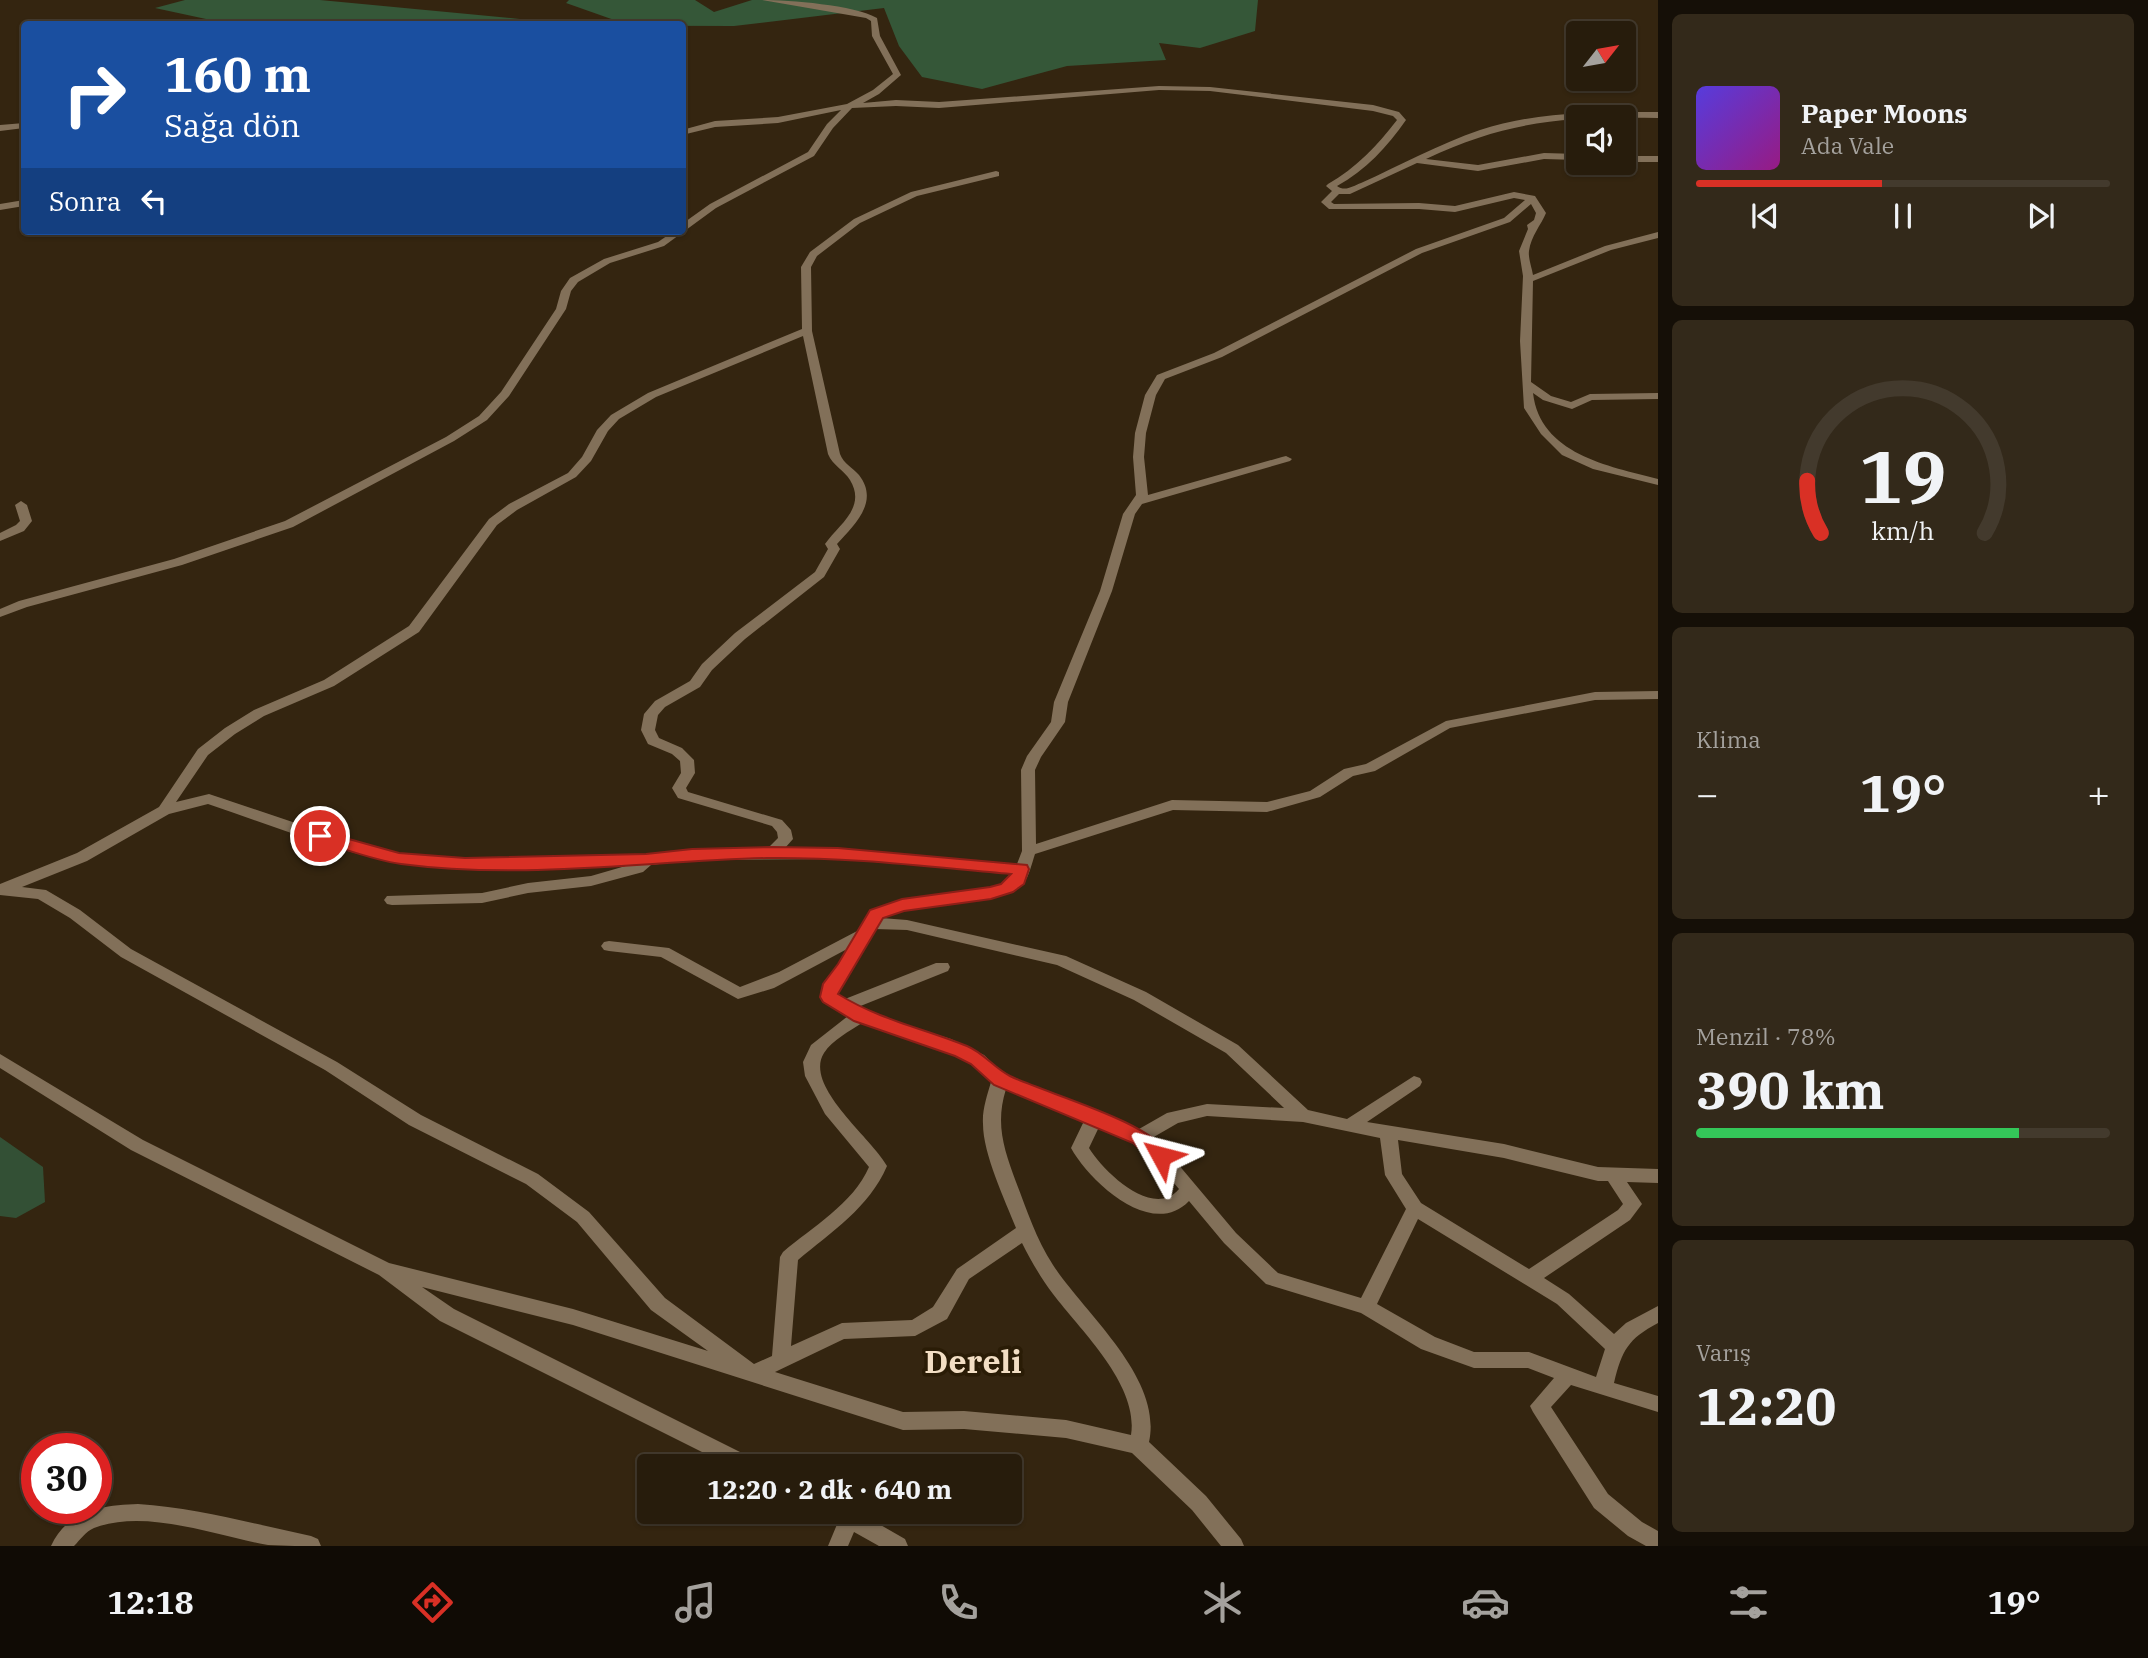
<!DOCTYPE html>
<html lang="tr">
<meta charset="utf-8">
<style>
body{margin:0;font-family:"IBM Plex Serif",serif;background:#33291a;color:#f1f3f6;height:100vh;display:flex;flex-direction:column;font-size:26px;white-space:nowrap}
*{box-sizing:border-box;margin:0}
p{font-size:23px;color:#a4a19d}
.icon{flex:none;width:38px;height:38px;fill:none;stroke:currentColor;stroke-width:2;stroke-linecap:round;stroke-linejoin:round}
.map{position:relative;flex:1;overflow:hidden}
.drawer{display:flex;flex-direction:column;gap:14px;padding:14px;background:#150f07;width:490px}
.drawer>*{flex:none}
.hud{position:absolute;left:21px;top:21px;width:665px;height:214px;border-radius:7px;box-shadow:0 2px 5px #0004,0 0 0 2px #433a2d;background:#1a4fa0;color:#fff;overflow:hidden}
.needle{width:46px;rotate:59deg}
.fabs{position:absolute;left:1566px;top:21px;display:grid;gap:14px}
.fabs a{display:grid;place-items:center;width:70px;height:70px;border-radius:7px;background:#271c0c;box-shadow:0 2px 5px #0004,0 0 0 2px #433a2d;font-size:35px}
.speed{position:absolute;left:21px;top:1433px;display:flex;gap:14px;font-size:35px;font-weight:700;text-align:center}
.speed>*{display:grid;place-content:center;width:91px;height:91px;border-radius:50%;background:#271c0c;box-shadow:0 2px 5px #0004,0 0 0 2px #433a2d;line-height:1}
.speed .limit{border:10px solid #d22;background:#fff;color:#111}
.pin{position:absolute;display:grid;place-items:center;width:60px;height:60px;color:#fff;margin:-30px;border:4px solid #fff;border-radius:50%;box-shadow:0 2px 7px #0007}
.me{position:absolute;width:77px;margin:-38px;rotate:308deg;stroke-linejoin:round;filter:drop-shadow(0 0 5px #0008)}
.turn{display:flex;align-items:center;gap:24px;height:147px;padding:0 28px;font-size:32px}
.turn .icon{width:91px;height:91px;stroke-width:2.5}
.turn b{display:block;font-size:49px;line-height:60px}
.then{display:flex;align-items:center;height:66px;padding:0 28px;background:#0003;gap:14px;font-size:26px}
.big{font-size:52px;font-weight:700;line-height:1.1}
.drawer .tile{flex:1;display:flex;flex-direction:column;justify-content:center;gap:10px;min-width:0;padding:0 24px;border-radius:10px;background:#33291a}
.drawer .dial{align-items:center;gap:0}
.dial svg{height:182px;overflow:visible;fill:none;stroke:#433a2d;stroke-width:7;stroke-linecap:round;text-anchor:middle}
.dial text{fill:#f1f3f6;stroke:none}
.song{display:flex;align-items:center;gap:21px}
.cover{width:84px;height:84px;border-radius:10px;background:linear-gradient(135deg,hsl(250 70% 55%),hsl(310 70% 35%))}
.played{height:7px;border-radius:4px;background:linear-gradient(90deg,#d93025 45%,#433a2d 45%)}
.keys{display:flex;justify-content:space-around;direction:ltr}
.heat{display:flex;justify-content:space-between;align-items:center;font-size:38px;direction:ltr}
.charge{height:10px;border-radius:5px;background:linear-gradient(90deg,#34c759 78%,#433a2d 0)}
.trip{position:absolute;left:637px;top:1454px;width:385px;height:70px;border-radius:7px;background:#271c0c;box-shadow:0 2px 5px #0004,0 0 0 2px #433a2d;font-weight:700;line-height:70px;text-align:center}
.dock{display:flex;height:112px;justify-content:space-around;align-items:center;background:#100b05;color:#a4a19d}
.dock .icon{width:49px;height:49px}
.dock .active{color:#d93025}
.dock b{font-size:32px;color:#f1f3f6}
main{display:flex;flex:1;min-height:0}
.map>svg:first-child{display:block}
</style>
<main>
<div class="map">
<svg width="1658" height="1546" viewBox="0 0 1658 1546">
<rect width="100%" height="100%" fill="#342510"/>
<path fill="#335035" d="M0,1137L43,1167L45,1202L16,1218L0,1216Z"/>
<path fill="#355738" d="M185,0H320L520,19L617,21L566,3L569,0H695L714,12L752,0H1258L1255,31L1200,48L1159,43L1166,60L1067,66L982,89L922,77L899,46L884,8L734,26L203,24L206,19L155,8Z"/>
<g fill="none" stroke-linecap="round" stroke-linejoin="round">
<path fill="#827059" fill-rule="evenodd" d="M762,0C789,0 855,5 877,18L880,36L901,75L879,94L863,103L896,100L939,102L1159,86L1210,87L1373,105L1399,112L1406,120C1387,147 1366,170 1337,186C1345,192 1353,186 1361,183C1401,165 1439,144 1480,130C1538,111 1598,112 1658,112V118C1567,117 1511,119 1426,159L1478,165L1544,153L1578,154V160L1544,159L1478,171L1417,163L1350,194H1339L1331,202L1334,204L1419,203L1455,206L1514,192L1535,196L1546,213C1541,225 1531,236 1529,251C1528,258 1532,268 1533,275L1605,246L1658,232V238L1611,250L1533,281L1531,382L1551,396L1571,402L1590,394L1658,393V399L1592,400L1572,409L1543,400L1533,393C1540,454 1608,466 1658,479V485L1593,469L1562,455L1541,434L1524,408L1520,341L1523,276L1519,251L1528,229L1527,225L1534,220L1536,213L1531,204L1510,222L1422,253L1222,357L1165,379L1156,395L1146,433L1144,457L1148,495L1282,457L1286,456L1292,459L1290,461L1142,504L1135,514L1112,591L1068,702L1065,722L1041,757L1035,770L1036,844L1172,800L1267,802L1310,791L1344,769L1366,764L1446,721L1595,692L1658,691V699L1595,700L1450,728L1375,771L1353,776L1320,797L1267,812L1173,810L1035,854C1032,863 1029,877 1023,884C999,908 917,902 881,918L907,920L1066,956L1146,992L1238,1045L1308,1110L1347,1119L1414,1076L1420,1078L1422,1082L1420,1086L1367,1122L1504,1144L1598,1167L1658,1169V1183L1627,1182L1642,1204L1630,1220L1544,1278L1569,1294L1614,1334L1626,1323L1658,1306V1323C1628,1339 1622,1350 1614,1383L1658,1396V1412L1571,1385L1551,1407L1608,1494L1642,1522L1658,1531V1546H1646L1628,1536L1594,1508L1533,1412L1530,1406L1554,1378L1528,1368H1474L1421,1349L1361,1313L1266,1284L1224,1243L1189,1201C1152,1240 1089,1181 1071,1148L1084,1121L1006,1089C995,1124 1004,1149 1016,1182C1027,1210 1036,1239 1053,1265C1085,1314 1163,1378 1149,1442L1206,1496L1241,1539L1244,1546H1221L1192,1510L1132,1453L1066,1438L964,1429L903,1430L573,1325L422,1287L454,1309L756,1460L759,1466H730L440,1321L379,1275L131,1150L0,1068V1054L143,1140L389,1263L573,1309L708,1351L651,1310L577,1222L526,1184L409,1125L325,1070L121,957L70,918L38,899L0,895V884L77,853L159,807L198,749L225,728L254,710L324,680L409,626L489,519L509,504L568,473L582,457L597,430L611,415L648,393L802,329L801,267L810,252L854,219L911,192L996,171L999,172V176L917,196L860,223L817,256L811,267L812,331L840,454C844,464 852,467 859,475C880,502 854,525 837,544L840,549L824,577L745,639L712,670L700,687L665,707L658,715L655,730L659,738L682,748L694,760L695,773L686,788L688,792L782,820L791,830L793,839L785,848L838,849L1017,864L1022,851L1021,770L1027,756L1051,722L1054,702L1100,591L1123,514L1136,495L1133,457L1135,433L1145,395L1157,375L1214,353L1416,249L1504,218L1525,200L1514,198L1455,212L1419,209H1329L1321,202L1332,191L1326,186L1328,184C1356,168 1377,146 1397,120L1393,116L1373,111L1210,91L1159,90L939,108L896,106L852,108L833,128L814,156L716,208L664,246L610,263L578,282L571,291L566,309L509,396L487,420L454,441L293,527L182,565L27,607L0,617V609L19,601L174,559L285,521L446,437L479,416L501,392L556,309L561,291L570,278L604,259L658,242L674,231H682V224L710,204L808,152L827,124L841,110L778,123L715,127L682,135V130L715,121L778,117L847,104L873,90L893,74L872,36L871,21L866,18ZM803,336L828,454C833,466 844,470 850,480C867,508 838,525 825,544L828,549L815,572L735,633L702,664L690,681L655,701L644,714L641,730L648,744L672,754L680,761L681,773L672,788L678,798L772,826L777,832L778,838L768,848L692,850L647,855L465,859L399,853L346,840L209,794L176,802L208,755L235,734L264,716L334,686L419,632L497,525L517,510L576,477L591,461L608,431L619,419L656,397ZM208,804C271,825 334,851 398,863C472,876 555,867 629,865L591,876L528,883L482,893L387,896L384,900L387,904L392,905L482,903L528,893L591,886L643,872L651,865L692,860L838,859L1013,873L1002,884L990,888L902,900L871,910L859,930L779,972L740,987L669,948L609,941L604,942L601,946L604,950L609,951L661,957L738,999L774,988L849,948L821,989L824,1001L848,1016L811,1045L803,1062L805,1076L825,1114L869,1167C853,1204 812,1227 783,1252L780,1257L772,1356L754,1364L665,1298L589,1212L538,1174L421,1115L337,1062L131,949L80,910L46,890L22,887L87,861L169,814ZM875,929L907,930L1057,965L1134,1000L1226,1053L1284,1108L1207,1104L1167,1113L1139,1129L1006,1076L984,1055L951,1039L866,1012L858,1007L948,971L950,967L948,963H936L845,999L838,994L837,990L851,973ZM862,1023L939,1047L972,1063L991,1082C987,1096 982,1110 983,1124C983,1154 1005,1200 1016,1228L957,1269L933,1307L912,1320L842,1323L791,1346L798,1260C831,1232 869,1208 887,1166C873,1139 803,1086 824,1053C832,1040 850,1031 862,1023ZM1207,1116L1303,1122L1380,1138L1385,1175L1406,1209L1361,1298L1278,1273L1236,1233L1167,1151L1152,1138L1178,1123ZM1099,1127L1134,1142L1155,1161L1179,1189C1153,1220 1103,1171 1089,1148ZM1398,1140L1504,1158L1598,1181H1608L1623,1204L1618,1210L1529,1269L1421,1203L1402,1174ZM1418,1219L1557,1304L1605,1349L1596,1377L1529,1352H1474L1435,1337L1377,1304ZM1022,1243C1031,1261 1041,1278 1053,1294C1081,1331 1139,1385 1131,1435L1066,1420L964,1411L903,1412L775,1372L844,1339L915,1336L947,1319L969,1279Z
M24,123V128L0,131V125Z
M1624,156H1658V162H1624Z
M24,200V206L0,210V204Z
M21,501L27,505L32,521L24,531L0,541V533L16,525L20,521L15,505Z
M138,1504C197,1508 254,1524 311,1536L318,1539L321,1546C304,1546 285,1546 268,1545C216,1536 146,1508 94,1528C86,1531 80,1540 74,1546H51C67,1510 104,1505 138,1504Z
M829,1512H858L905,1539L908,1546H879L854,1532L848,1546H828L838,1522L832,1519Z"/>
</g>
<path fill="#d93025" stroke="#8d1f18" stroke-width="2" d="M320,831L399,853L465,858L646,854L692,849L772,847L838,848L1027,865L1029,869L1024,884L1013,892L991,899L904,911L883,918L838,994C880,1020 922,1028 967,1046C984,1053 994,1068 1010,1076C1047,1094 1153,1122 1170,1156L1168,1161L1161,1163L1154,1161L1133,1143L994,1085L971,1064L955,1056L854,1021L823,1002L820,997L823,984L838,964L870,910L902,899L990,887L1001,884L1011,874C930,867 849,857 767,858C646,861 522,880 401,864C372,860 343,848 314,840L312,836Z"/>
<g text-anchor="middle" stroke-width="7" stroke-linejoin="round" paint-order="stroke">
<g font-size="32" font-weight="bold" fill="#f2dec4" stroke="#2a1c06">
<text x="973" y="1373">Dereli</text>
</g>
</g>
</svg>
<div class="fabs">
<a><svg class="needle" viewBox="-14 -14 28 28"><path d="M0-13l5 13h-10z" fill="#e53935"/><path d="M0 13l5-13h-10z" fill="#a4a19d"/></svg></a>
<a><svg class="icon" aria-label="sound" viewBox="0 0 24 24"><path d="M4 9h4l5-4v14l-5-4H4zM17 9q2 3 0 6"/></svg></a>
</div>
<div class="speed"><div class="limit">30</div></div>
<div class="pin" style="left:320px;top:836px;background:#d93025"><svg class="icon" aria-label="arrive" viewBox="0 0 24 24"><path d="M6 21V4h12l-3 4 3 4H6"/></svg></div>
<svg class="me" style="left:1161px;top:1156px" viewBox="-20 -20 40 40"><path d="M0-17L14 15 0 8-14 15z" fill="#d93025" stroke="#fff" stroke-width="4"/></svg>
<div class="trip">12:20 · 2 dk · 640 m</div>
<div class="hud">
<div class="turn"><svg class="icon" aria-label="right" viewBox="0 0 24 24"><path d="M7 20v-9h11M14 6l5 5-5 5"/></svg><div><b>160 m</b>Sağa dön</div></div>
<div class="then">Sonra<svg class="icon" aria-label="left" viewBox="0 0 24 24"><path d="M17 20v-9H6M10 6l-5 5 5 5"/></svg></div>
</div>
</div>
<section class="drawer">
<div class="tile">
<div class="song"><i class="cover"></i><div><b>Paper Moons</b><p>Ada Vale</p></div></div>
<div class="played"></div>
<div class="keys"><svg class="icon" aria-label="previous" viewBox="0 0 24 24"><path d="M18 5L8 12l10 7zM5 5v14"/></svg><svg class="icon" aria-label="pause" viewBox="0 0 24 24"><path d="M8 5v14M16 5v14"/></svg><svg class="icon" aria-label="next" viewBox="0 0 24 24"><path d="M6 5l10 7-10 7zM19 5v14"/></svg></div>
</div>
<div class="tile dial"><svg viewBox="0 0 100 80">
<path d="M14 69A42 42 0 1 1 86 69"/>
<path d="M14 69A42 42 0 0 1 8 46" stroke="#d93025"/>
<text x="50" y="56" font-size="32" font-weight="700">19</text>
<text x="50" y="72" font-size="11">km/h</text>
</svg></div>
<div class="tile"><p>Klima</p>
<div class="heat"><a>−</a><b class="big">19°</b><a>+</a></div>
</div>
<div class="tile"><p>Menzil · 78%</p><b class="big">390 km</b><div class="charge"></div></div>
<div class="tile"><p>Varış</p><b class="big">12:20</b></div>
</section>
</main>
<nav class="dock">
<b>12:18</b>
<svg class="icon active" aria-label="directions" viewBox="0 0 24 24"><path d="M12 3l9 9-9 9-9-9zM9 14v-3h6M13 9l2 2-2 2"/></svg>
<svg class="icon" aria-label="music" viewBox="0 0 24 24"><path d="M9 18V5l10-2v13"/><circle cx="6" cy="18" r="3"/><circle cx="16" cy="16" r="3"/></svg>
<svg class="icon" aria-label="phone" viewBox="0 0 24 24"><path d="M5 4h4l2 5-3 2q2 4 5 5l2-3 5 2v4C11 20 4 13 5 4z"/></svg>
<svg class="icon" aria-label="climate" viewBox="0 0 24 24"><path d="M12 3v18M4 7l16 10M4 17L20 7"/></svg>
<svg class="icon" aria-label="car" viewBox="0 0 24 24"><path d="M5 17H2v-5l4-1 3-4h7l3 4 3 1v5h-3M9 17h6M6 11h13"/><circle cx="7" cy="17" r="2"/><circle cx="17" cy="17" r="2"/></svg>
<svg class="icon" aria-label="filters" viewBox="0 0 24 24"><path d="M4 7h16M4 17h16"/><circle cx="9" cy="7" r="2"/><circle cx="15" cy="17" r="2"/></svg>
<b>19°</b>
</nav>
